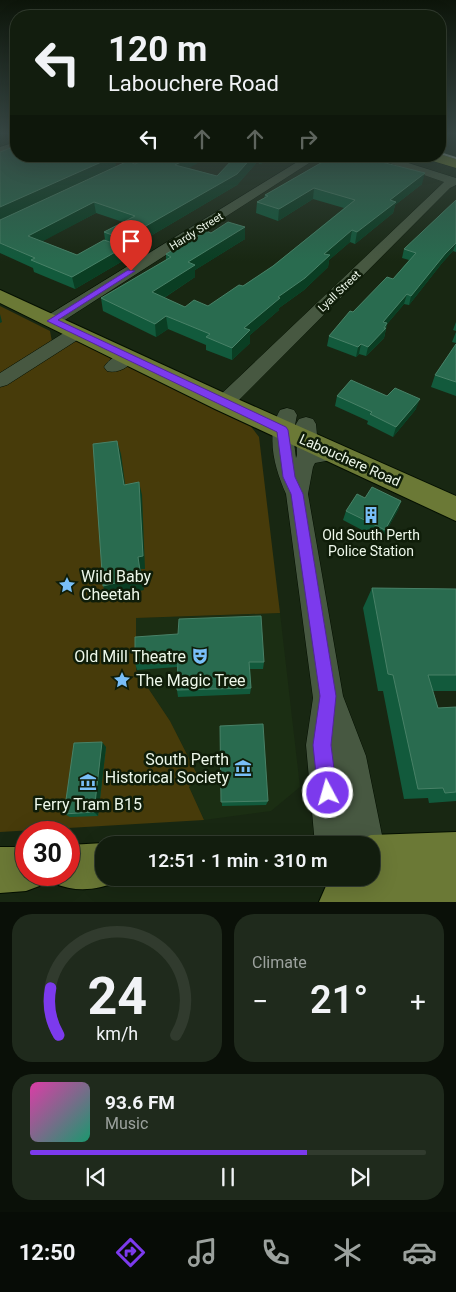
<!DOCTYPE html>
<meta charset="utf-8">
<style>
body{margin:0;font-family:Roboto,sans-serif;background:#1f2a1c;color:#f1f3f6;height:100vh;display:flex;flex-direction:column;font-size:19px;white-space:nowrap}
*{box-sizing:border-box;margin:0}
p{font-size:16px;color:#9ca29e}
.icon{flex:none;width:28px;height:28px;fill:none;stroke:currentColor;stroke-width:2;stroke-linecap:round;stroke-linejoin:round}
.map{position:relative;height:902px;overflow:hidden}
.panel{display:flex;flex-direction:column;gap:12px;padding:12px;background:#0a1008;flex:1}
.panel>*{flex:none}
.banner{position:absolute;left:10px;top:10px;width:436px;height:152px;border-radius:20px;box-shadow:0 5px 20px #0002,0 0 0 1px #313b2e;background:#121d0e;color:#f1f3f6;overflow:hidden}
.speed{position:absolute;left:15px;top:821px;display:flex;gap:10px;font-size:25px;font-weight:700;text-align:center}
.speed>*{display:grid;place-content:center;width:65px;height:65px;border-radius:50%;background:#121d0e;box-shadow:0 5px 20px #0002,0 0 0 1px #313b2e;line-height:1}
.speed .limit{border:8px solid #d22;background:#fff;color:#111}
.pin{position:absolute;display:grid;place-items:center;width:42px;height:42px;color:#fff;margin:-51px -21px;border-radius:50% 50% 50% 0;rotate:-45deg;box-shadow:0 0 5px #0007}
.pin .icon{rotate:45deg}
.me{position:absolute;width:55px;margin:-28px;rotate:354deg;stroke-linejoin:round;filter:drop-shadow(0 0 4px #0008)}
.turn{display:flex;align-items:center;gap:18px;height:105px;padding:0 15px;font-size:22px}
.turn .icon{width:65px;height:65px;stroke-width:2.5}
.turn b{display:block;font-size:35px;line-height:42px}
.lanes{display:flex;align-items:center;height:48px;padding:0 15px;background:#0003;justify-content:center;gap:25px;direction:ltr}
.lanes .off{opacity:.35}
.big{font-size:38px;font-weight:600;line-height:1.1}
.panel .tile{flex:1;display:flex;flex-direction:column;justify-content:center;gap:8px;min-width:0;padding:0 18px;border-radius:20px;background:#1f2a1c}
.panel .dial{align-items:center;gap:0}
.dial svg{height:130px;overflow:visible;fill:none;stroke:#313b2e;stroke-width:7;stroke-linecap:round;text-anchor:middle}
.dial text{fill:#f1f3f6;stroke:none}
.song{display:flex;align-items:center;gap:15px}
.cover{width:60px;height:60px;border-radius:8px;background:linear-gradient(135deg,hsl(320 70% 55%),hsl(160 70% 35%))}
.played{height:5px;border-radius:2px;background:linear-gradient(90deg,#7c3aed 70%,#313b2e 70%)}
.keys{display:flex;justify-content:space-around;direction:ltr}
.heat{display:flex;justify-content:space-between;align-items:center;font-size:28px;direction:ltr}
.panel .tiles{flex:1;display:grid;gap:12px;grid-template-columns:1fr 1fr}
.tile:last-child{grid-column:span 2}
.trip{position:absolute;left:95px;top:836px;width:285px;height:50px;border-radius:20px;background:#121d0e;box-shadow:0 5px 20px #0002,0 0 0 1px #313b2e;font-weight:600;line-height:50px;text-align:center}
.tabs{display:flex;height:80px;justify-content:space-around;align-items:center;background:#070c06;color:#9ca29e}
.tabs .icon{width:35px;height:35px}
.tabs .current{color:#7c3aed}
.tabs b{font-size:22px;color:#f1f3f6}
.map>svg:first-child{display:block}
</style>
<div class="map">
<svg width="456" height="902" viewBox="0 0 456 902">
<rect width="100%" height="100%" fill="#182712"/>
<path fill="#1b2e13" d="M280,613L300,787L271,811L204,820L189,787L199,778L170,721L136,670V618Z"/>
<path fill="#473b0a" d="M0,306L50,331L52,342L75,340L249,424L259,437L280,613L136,618V670L170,721L199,778L189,787L204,820L0,832Z"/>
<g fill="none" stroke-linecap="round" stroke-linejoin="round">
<g stroke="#040f01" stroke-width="1">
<path id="minor" d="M16,142V148L0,154V147Z
M307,156H320L57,325H45L43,321L45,317Z
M369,156H386L456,178V185L450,188L231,408L224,410L217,408L214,403L217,398L444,182Z
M76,328L82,329L84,333L82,337L7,385L0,387V373L70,329Z
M127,351L133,353L136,357C130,367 118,374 107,371L104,367C109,359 118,354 127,351Z
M287,408L294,410L297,415L293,435L296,458L297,455L296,424L299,419L306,417L313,419L316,424L318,446L334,444L342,446L345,452L342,458L315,463L313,467L308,494L343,696L366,756L384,845L379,858L371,861V845H315L306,745L313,698L286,494C275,469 265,436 280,410Z"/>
</g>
<g stroke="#040f01" stroke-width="2">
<path id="major" d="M0,290L233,397L456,496V521L215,409L0,303Z
M456,832V902H319L326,886L342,879L371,878V845H354L355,841L371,835Z
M104,843L110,845H104V878H121L120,881C97,890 77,893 53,883L50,875H69V845Z
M0,847H26V875H46L42,885L26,891L0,893Z"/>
</g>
<g stroke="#040f01" stroke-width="1">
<path id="highway" d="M440,154L456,159V168L426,159L424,156H440Z"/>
</g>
<use href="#minor" fill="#475841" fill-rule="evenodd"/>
<use href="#major" fill="#6b7936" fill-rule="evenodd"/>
<use href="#highway" fill="#838f2f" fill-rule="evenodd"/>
<path stroke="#cdd8ca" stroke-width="2" d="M440,153L456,158"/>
</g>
<path fill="#125a3c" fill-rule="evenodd" d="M236,156H281L260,164L257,162L237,185L125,251L126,259L75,289L34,272L33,268L0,253V220L135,164L189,168L217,176ZM96,213L123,222L104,232L105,240L77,255L42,241Z
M333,156L422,184L395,205L393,213L355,244L350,242L329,260L328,267L304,290L279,308V310L250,335V343L232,360L206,350V345L168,329L156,337L103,311L101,298L166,260V254L211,233L245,239L195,270V277L164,298L185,307L208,306L243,286L273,266L344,208L313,199L278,221L256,213L257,202L264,198L265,195Z
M456,200V252L453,251L442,263L409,305L404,304L387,324L384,338L366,356L359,354L356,357L327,346L329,336L353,312L393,279L409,260L402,258L404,249Z
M456,322V331L453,330Z
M456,332V343L452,342Z
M456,344V396L431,387L435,375Z
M337,396L416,409L393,437L367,424L368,421L335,406Z
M401,501L398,510L381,540L343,520L346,511Z
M372,588L456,589V691H433L438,708L456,707V801L429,803L428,798L404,799L383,691H378L363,608Z
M178,634L264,662L263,669H250L251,688L250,694L178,697L177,690V667L137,670L135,663Z
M220,726L268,801L266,805L222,806Z
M106,747L98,816L70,817L64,814Z"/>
<path fill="#0a3e23" d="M115,156L116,166L0,220V207Z
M192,156H211L176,175L175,165Z
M253,156H257V162L237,185L125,251L126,259L75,289L72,277L124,247L123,239Z
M260,156H281L260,164Z
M425,173L422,184L395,205L393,213L355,244L357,232L390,200Z
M314,188L313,199L278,221L279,209Z
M94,202L96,213L32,247L28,236Z
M245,227V239L195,270V277L153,305L152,292L188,262Z
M352,230L350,242L329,260L328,267L304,290L279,308V310L250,335V343L232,360V348L244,328L324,254Z
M456,243L453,251L442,263L409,305L411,296L445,254Z
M407,294L404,304L387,324L385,330L386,328L384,338L366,356L368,347L383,322Z
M0,314L2,322L0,323Z
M166,316L168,329L156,337L155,324Z
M361,344L359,354L356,357L358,347Z
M420,399L416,409L393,437L396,427Z
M117,441L121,454L127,498L124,485Z
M139,482L142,495L145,569H141L144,590L107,598L103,586Z
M401,501L398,510L381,540L385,530Z
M102,742L106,747L98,816L94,812Z"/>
<path fill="#296b4f" stroke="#488167" d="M16,146V156H115L0,207V152Z
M151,156H192L175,165L217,176L236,156H253L237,174L123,239L104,232L135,216L94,202L28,236L77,255L104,240L124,247L72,277L31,260L35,258L0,243V220L128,161L135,164Z
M333,156H358L425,173L390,200L396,202L357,232L352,230L324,254L330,255L305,278L278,297L280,298L244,328L250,330L232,348L206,337L210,334L166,316L155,324L101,298L171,257L166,254L206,231L211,233L228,222L245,227L188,262L195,265L152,292L185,307L194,300L208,306L239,285L243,286L273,266L355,200L314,188L279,209L257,202L268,196L265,195Z
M456,200V243L445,254L411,296L407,294L383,322L387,323L384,328H386L368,347L361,344L358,347L329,336L350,311L353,312L387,277L393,279L416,253L404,249Z
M456,344V382L435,375Z
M351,380L387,396L395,388L420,399L396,427L370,414L372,412L337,396Z
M117,441L124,485L139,482L143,556L138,557L141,577L103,586L93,444Z
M372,487L401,501L385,530L346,511L357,494L365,498Z
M372,588L456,589V675H428L438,708L456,707V792L445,793L443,788L418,789L393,675L388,674Z
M261,616L264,662H249L251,688L177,690L178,660L135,663V637L178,634L179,619Z
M263,724L268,801L221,802L220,726Z
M102,742L94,812L64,814L74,743Z"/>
<linearGradient id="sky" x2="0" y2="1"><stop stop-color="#0d150a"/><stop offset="0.51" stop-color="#374744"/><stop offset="1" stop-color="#374744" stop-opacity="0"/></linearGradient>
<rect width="456" height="261" fill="url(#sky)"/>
<path fill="#7c3aed" stroke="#51269a" d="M128,270L135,271L58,320L286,427L288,430L295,477L303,494L336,696L331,745L337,793L334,799L328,802L321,799L318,793L313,745L320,696L291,494L283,477L277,432L47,321Z"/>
<defs>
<g id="building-bare" transform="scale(1.35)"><path d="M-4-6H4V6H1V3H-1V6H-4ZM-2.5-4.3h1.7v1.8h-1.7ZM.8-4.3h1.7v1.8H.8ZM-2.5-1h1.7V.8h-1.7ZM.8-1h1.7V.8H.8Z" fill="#79bff8" stroke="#0f1d09" stroke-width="2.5" paint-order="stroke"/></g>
<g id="sight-bare" transform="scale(1.35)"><path d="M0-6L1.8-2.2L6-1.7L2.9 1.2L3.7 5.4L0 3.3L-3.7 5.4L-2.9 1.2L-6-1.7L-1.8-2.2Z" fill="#79bff8" stroke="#0f1d09" stroke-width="2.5" paint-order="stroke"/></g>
<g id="theatre-bare" transform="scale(1.35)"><path d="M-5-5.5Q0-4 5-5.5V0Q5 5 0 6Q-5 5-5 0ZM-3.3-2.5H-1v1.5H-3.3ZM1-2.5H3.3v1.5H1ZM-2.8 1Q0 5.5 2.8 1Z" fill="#79bff8" stroke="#0f1d09" stroke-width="2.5" paint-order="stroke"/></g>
<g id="museum-bare" transform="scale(1.35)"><path d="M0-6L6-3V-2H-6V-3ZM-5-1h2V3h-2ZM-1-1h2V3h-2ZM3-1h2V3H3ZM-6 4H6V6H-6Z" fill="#79bff8" stroke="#0f1d09" stroke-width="2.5" paint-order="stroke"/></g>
</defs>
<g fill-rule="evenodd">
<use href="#building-bare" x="371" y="515"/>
<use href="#sight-bare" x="67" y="585"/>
<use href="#theatre-bare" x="200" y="656"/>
<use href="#sight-bare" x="122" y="680"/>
<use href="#museum-bare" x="243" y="768"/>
<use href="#museum-bare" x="88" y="782"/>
</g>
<g text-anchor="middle" stroke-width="5" stroke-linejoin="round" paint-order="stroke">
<g font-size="11" fill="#edf7ea" stroke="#0f1d09">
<text transform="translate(196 231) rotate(-32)" y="4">Hardy Street</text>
<text transform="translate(339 291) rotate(-44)" y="4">Lyall Street</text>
</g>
<g font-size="14" fill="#edf7ea" stroke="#0f1d09">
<text transform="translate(350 460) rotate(24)" y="5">Labouchere Road</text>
</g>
<g font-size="14" fill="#edf7ea" stroke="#0f1d09">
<text x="371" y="540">Old South Perth<tspan x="371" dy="16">Police Station</tspan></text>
</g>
<g font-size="16" fill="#edf7ea" stroke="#0f1d09" text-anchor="start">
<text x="81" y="582">Wild Baby<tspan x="81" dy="18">Cheetah</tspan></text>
<text x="186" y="662" text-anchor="end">Old Mill Theatre</text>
<text x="136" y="686">The Magic Tree</text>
<text x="229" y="765" text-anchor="end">South Perth<tspan x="229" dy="18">Historical Society</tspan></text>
<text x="88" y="810" text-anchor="middle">Ferry Tram B15</text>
</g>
</g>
</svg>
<div class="speed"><div class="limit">30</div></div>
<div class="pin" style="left:131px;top:271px;background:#d93025"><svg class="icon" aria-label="arrive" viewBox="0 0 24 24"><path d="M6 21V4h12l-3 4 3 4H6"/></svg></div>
<svg class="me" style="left:328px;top:793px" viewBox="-20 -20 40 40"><circle r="17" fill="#7c3aed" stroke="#fff" stroke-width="3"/><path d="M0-11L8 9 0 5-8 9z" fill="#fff"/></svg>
<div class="trip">12:51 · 1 min · 310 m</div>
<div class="banner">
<div class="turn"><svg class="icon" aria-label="left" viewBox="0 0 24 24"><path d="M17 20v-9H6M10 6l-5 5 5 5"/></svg><div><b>120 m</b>Labouchere Road</div></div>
<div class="lanes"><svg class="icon" aria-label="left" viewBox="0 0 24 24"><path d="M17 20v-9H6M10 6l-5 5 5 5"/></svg><svg class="icon off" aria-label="ahead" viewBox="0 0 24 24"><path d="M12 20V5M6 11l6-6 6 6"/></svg><svg class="icon off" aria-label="ahead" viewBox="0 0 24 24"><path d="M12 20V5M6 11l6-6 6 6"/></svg><svg class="icon off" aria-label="right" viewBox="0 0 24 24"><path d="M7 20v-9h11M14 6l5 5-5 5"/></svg></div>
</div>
</div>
<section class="panel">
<div class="tiles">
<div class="tile dial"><svg viewBox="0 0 100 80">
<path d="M14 69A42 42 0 1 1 86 69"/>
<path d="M14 69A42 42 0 0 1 9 40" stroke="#7c3aed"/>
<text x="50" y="56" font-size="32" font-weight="700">24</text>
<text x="50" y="72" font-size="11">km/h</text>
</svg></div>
<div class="tile"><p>Climate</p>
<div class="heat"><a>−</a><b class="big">21°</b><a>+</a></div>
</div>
<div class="tile">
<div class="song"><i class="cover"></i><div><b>93.6 FM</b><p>Music</p></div></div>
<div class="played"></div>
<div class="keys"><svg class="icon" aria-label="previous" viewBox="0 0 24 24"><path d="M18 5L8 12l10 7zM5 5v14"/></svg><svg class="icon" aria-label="pause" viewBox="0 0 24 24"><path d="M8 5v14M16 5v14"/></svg><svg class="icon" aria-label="next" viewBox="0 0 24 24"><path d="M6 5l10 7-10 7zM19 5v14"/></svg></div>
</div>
</div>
</section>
<nav class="tabs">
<b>12:50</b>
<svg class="icon current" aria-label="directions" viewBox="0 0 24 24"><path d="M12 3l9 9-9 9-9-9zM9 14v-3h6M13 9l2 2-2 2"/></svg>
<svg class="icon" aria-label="music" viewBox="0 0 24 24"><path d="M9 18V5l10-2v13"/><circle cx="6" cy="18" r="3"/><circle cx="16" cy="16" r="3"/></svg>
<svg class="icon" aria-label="phone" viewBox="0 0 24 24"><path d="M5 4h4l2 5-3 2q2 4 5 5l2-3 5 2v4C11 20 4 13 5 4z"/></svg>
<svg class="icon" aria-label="climate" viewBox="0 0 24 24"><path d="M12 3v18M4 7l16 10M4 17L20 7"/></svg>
<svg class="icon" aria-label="car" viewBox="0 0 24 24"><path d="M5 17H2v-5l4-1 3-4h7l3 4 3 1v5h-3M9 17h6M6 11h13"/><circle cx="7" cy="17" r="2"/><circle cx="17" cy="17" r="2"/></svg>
</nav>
